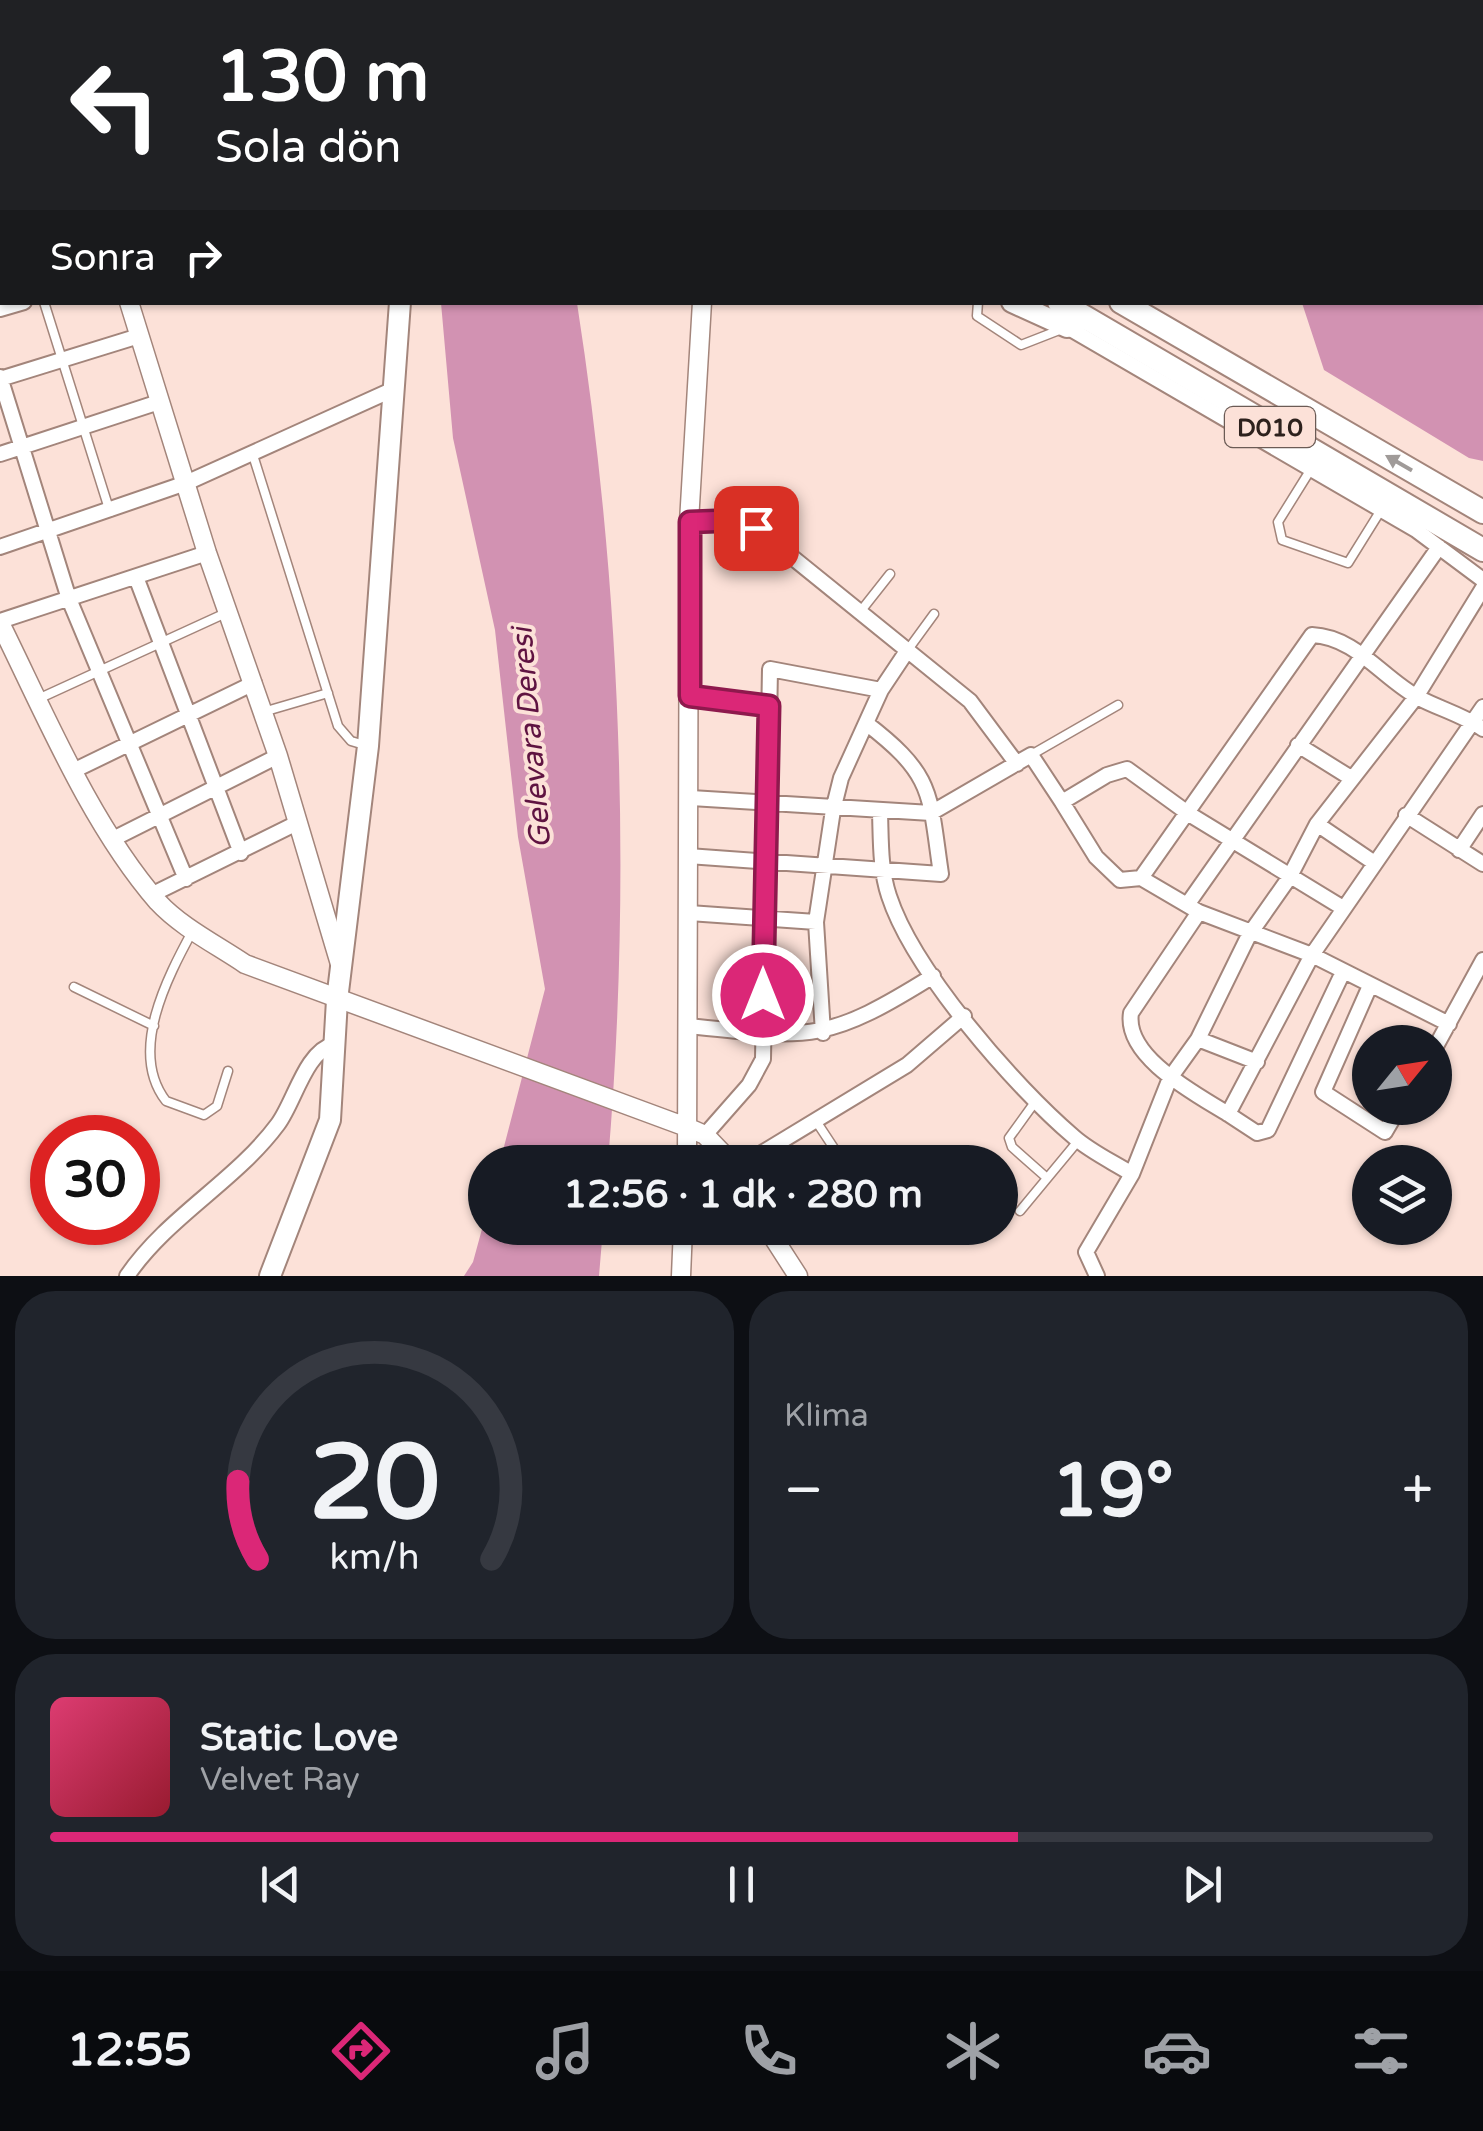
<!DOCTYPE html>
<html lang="tr">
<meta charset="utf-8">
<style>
body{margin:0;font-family:"Varela Round",sans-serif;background:#20242c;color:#f1f3f6;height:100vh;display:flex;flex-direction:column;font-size:38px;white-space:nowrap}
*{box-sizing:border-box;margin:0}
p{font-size:32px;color:#9ea1a6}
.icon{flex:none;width:55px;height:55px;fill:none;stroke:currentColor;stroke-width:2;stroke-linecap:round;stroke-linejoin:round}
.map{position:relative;height:1276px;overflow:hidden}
.drawer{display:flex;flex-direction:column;gap:15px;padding:15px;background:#0d0f14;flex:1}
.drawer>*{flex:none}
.banner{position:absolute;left:0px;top:0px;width:1485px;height:305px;box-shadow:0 2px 8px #0004;background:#202124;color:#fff;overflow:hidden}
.needle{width:65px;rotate:60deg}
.buttons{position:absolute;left:1352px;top:1025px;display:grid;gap:20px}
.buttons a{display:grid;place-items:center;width:100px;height:100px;border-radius:50%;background:#171b24;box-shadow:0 2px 8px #0004;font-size:50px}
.speed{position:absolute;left:30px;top:1115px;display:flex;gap:20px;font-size:50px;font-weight:700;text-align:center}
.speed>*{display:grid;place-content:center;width:130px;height:130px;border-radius:50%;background:#171b24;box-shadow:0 2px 8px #0004;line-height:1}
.speed .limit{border:15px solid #d22;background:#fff;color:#111}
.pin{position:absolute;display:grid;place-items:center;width:85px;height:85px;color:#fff;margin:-42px;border-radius:20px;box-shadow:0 5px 15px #0006}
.me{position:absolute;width:110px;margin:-55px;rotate:0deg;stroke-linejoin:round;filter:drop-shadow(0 0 8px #0008)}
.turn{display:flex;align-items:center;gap:35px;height:210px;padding:0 50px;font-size:45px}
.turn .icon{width:130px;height:130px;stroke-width:2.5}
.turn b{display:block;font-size:70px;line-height:85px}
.then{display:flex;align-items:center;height:95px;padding:0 50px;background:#0003;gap:20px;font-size:38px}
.big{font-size:75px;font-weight:700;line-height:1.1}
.drawer .card{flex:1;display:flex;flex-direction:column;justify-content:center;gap:15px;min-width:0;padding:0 35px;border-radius:40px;background:#20242c}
.drawer .dial{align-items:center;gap:0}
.dial svg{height:260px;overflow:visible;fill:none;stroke:#363941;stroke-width:7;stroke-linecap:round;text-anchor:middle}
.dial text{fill:#f1f3f6;stroke:none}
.song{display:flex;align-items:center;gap:30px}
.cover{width:120px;height:120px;border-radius:15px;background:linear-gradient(135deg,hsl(340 70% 55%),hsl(350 70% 35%))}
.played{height:10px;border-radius:5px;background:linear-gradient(90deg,#db2777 70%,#363941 70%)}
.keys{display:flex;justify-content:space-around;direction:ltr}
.heat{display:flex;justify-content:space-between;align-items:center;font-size:55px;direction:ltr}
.drawer .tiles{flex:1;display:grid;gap:15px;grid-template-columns:1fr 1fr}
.card:last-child{grid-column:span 2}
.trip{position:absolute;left:468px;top:1145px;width:550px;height:100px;border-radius:50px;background:#171b24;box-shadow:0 2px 8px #0004;font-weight:700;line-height:100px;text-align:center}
.dock{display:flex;height:160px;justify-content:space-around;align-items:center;background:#090b0e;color:#9ea1a6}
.dock .icon{width:70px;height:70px}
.dock .on{color:#db2777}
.dock b{font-size:45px;color:#f1f3f6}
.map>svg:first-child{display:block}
</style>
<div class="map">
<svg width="1483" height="1276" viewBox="0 0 1483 1276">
<rect width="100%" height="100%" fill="#fce1d8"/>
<path fill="#d292b2" d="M986,0H1483V461L1469,458L1324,370L1302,303L1482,302V2Z
M441,303H577C621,585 632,878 608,1162H500L545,989L518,837L495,630L453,438Z
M485,1218V1228H603L599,1276H464L473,1262Z"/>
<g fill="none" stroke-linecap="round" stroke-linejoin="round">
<g stroke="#a3857b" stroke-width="11">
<path id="service" d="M44,302L110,512
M978,302L977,316L1021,345L1062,329
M252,452L338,726L351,741L368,746
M1311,469L1278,522L1282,540L1348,563L1381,510
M860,612L890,574
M907,651L934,614
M690,696L769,707
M38,699L228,612
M263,712L328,693
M1031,755L1118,705
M193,930C167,978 128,1052 166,1101L204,1115L217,1106L228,1071
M74,987L154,1026
M1035,1102L1009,1138L1012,1147L1047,1178
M816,1121L843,1162
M1020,1211L1078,1141"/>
</g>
<g stroke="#a3857b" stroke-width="18">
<path id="minor" d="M155,0L156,2
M243,2L254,0
M0,84L2,83
M0,158L2,157
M0,241L2,240
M0,309L24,302
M1067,327L1416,530
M0,377L69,599L186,879
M0,379L139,336
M0,454L159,402
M689,522L741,520L756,528L970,701L1017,764
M1420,522L1416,530L1483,580
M0,547L186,483L394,389
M136,577L241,853
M0,621L207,553
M1298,745L1351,778
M73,771L254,683
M691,798L931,813L1031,755L1062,802
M880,813C881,841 880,869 889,896C913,970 1014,1086 1074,1137C1091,1152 1113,1162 1132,1174
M1406,815L1483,864
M1317,824L1373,862
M115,838L278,756
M1459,850L1483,814
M688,856L941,874C929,793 935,776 866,723
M1141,878L1312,635C1356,637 1382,678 1419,698C1440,709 1463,715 1483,729
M153,894L297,823
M1187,905L1439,547
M1343,908L1189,814L1127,769L1107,775L1062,802L1096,857L1120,880L1141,878L1199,912L1312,955L1449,1024
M1199,912L1131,1013C1124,1057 1196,1094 1228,1114L1312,955L1483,707
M689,913L816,922
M1369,988L1323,1092L1385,1132L1399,1108
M689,1026C812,1039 827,1042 933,976
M823,1033L816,922L833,810L841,778L881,690L907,651
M1198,1039L1257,1062
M1435,1048L1483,960
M1228,1114L1257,1133L1268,1130L1343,972
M705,1135L749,1085L763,1059L770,669L881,690
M747,1162L907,1065L964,1016
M127,1276C168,1216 235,1182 278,1124C295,1101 305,1052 334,1044
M1097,1276L1086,1252L1132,1174L1170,1078L1198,1039L1249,935L1289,878L1317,824L1416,697L1483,588"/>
</g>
<g stroke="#a3857b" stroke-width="21">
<path id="tertiary" d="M34,0L35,2
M318,0L319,2
M129,302L207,553L278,756L340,964
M0,623C45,714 91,825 158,902C181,927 217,945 245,964L689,1128L705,1135L731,1162
M687,1162L689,522L702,302
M767,1228L798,1276
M681,1276L683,1228"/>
</g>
<g stroke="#a3857b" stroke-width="24">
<path id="secondary" d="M603,0L606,2
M402,2V0
M1012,302L1067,327L1086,318
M270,1276L330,1120L337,1000L368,746L400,302"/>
</g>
<g stroke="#a3857b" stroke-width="26">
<path id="trunk" d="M638,0L641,2
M670,0L672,2
M1059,302L1483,550
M1121,302L1483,512"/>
</g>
<use href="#service" stroke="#fff" stroke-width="8"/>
<use href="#minor" stroke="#fff" stroke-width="14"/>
<use href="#tertiary" stroke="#fff" stroke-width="18"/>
<use href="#secondary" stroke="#fff" stroke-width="20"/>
<use href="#trunk" stroke="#fff" stroke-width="22"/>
</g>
<defs><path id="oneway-solid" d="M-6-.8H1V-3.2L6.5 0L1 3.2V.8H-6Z" transform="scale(2.5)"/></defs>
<use fill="#a09b99" href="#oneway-solid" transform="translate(1399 463) rotate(-150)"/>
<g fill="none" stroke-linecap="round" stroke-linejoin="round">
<g stroke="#8e194d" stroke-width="25">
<path id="route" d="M756,528L742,520L690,522V696L769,706L763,995"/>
</g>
<use href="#route" stroke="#db2777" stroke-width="18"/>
</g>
<g text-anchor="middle" stroke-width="8" stroke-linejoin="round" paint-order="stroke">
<rect fill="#fce1d8" stroke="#6b5b55" stroke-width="2.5" x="1225" y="407" width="90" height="40" rx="8"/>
<g font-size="25" font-weight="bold" fill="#2d211d">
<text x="1270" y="436">D010</text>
</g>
<g font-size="30" font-style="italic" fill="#5f1341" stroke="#fce1d8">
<text transform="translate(531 738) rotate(-95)" y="10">Gelevara Deresi</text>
</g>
</g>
</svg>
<div class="buttons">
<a><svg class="needle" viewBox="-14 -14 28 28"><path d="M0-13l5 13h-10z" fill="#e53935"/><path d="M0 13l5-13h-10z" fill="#9ea1a6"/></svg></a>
<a><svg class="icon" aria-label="layers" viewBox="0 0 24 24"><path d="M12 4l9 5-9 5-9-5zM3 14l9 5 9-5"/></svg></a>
</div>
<div class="speed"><div class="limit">30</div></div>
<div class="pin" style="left:756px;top:528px;background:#d93025"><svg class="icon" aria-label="arrive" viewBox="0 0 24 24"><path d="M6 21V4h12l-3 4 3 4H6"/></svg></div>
<svg class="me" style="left:763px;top:995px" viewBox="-20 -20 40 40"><circle r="17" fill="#db2777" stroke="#fff" stroke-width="3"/><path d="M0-11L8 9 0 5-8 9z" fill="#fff"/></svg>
<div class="trip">12:56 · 1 dk · 280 m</div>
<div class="banner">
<div class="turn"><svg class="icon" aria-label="left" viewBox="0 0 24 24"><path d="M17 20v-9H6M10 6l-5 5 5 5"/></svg><div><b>130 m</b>Sola dön</div></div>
<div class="then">Sonra<svg class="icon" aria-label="right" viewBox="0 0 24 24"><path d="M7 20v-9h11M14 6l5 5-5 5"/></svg></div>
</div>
</div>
<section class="drawer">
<div class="tiles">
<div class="card dial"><svg viewBox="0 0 100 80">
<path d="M14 69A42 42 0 1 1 86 69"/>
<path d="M14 69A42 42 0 0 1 8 45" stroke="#db2777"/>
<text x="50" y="56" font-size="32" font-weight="700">20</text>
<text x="50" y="72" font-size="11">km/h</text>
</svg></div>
<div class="card"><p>Klima</p>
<div class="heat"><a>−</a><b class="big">19°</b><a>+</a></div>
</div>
<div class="card">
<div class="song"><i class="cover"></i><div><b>Static Love</b><p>Velvet Ray</p></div></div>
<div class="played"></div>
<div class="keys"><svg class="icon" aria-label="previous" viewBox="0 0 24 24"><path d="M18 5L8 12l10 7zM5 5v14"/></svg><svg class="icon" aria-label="pause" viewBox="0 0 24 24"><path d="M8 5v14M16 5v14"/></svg><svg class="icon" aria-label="next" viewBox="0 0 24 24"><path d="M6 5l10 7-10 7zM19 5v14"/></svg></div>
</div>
</div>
</section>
<nav class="dock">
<b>12:55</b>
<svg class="icon on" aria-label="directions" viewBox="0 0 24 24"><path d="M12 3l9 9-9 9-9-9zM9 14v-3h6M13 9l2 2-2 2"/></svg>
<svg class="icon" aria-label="music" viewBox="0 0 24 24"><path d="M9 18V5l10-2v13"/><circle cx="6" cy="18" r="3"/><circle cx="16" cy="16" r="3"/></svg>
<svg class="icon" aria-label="phone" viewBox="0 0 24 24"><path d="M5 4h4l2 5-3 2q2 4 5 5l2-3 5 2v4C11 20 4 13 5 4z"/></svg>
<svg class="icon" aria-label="climate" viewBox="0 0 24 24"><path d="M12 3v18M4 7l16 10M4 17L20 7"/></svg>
<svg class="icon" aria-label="car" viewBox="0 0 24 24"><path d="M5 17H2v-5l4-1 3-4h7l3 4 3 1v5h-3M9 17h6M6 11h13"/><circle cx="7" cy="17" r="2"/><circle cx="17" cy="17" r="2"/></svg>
<svg class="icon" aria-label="filters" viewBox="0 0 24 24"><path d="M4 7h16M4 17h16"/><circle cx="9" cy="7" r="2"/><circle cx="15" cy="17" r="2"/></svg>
</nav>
